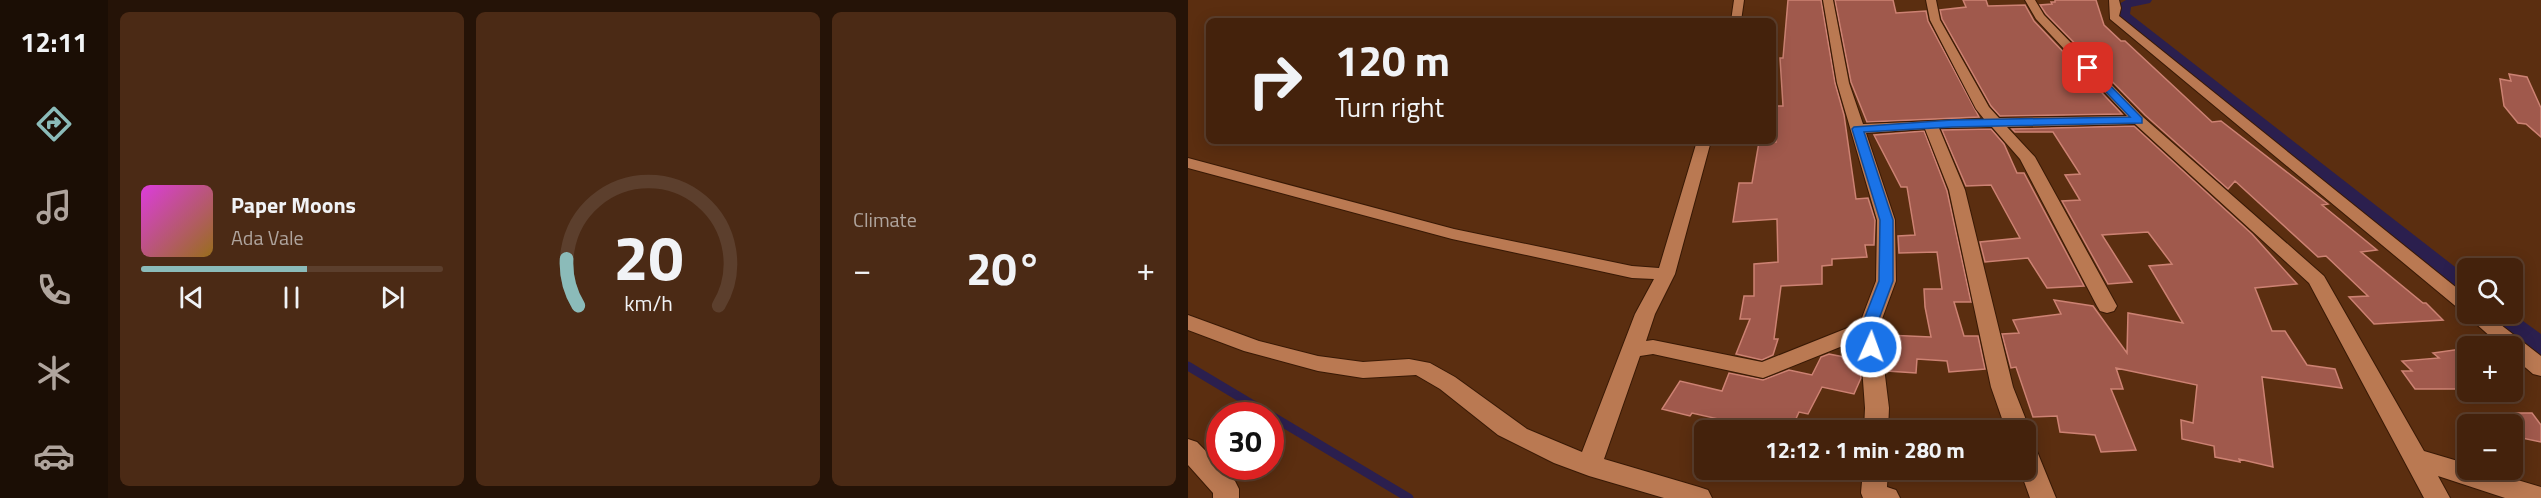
<!DOCTYPE html>
<meta charset="utf-8">
<style>
body{margin:0;font-family:"Titillium Web",sans-serif;background:#4b2a15;color:#f1f3f6;height:100vh;display:flex;flex-direction:column;font-size:22px;white-space:nowrap}
*{box-sizing:border-box;margin:0}
p{font-size:20px;color:#afa49d}
.icon{flex:none;width:33px;height:33px;fill:none;stroke:currentColor;stroke-width:2;stroke-linecap:round;stroke-linejoin:round}
.map{position:relative;flex:1;overflow:hidden}
.details{display:flex;flex-direction:column;gap:12px;padding:12px;background:#251307;width:1080px}
.details>*{flex:none}
.guide{position:absolute;left:18px;top:18px;width:570px;height:126px;border-radius:9px;box-shadow:0 3px 15px #0003,0 0 0 2px #5c3f2d;background:#44220c;color:#f1f3f6;overflow:hidden}
.controls{position:absolute;left:1269px;top:258px;display:grid;gap:12px}
.controls a{display:grid;place-items:center;width:66px;height:66px;border-radius:9px;background:#44220c;box-shadow:0 3px 15px #0003,0 0 0 2px #5c3f2d;font-size:30px}
.speed{position:absolute;left:18px;top:402px;display:flex;gap:12px;font-size:30px;font-weight:700;text-align:center}
.speed>*{display:grid;place-content:center;width:78px;height:78px;border-radius:50%;background:#44220c;box-shadow:0 3px 15px #0003,0 0 0 2px #5c3f2d;line-height:1}
.speed .limit{border:9px solid #d22;background:#fff;color:#111}
.pin{position:absolute;display:grid;place-items:center;width:51px;height:51px;color:#fff;margin:-26px;border-radius:12px;box-shadow:0 3px 9px #0006}
.me{position:absolute;width:66px;margin:-33px;rotate:2deg;stroke-linejoin:round;filter:drop-shadow(0 0 4px #0008)}
.turn{display:flex;align-items:center;gap:21px;height:126px;padding:0 30px;font-size:27px}
.turn .icon{width:78px;height:78px;stroke-width:2.5}
.turn b{display:block;font-size:42px;line-height:51px}
.big{font-size:45px;font-weight:700;line-height:1.1}
.details .tile{flex:1;display:flex;flex-direction:column;justify-content:center;gap:9px;min-width:0;padding:0 21px;border-radius:9px;background:#4b2a15}
.details .dial{align-items:center;gap:0}
.dial svg{height:156px;overflow:visible;fill:none;stroke:#5c3f2d;stroke-width:7;stroke-linecap:round;text-anchor:middle}
.dial text{fill:#f1f3f6;stroke:none}
.song{display:flex;align-items:center;gap:18px}
.cover{width:72px;height:72px;border-radius:9px;background:linear-gradient(135deg,hsl(300 70% 55%),hsl(40 70% 35%))}
.played{height:6px;border-radius:3px;background:linear-gradient(90deg,#8bbbb9 55%,#5c3f2d 55%)}
.keys{display:flex;justify-content:space-around;direction:ltr}
.heat{display:flex;justify-content:space-between;align-items:center;font-size:33px;direction:ltr}
.details .tiles{flex:1;display:grid;gap:12px;grid-template-columns:repeat(3,1fr)}
.trip{position:absolute;left:506px;top:420px;width:342px;height:60px;border-radius:9px;background:#44220c;box-shadow:0 3px 15px #0003,0 0 0 2px #5c3f2d;font-weight:700;line-height:60px;text-align:center}
main{display:flex;flex:1;min-height:0}
.dock{display:flex;flex-direction:column;width:108px;justify-content:space-around;align-items:center;background:#1b0e05;color:#afa49d}
.dock .icon{width:42px;height:42px}
.dock .active{color:#8bbbb9}
.dock b{font-size:27px;color:#f1f3f6}
.map>svg:first-child{display:block}
</style>
<main>
<nav class="dock">
<b>12:11</b>
<svg class="icon active" aria-label="directions" viewBox="0 0 24 24"><path d="M12 3l9 9-9 9-9-9zM9 14v-3h6M13 9l2 2-2 2"/></svg>
<svg class="icon" aria-label="music" viewBox="0 0 24 24"><path d="M9 18V5l10-2v13"/><circle cx="6" cy="18" r="3"/><circle cx="16" cy="16" r="3"/></svg>
<svg class="icon" aria-label="phone" viewBox="0 0 24 24"><path d="M5 4h4l2 5-3 2q2 4 5 5l2-3 5 2v4C11 20 4 13 5 4z"/></svg>
<svg class="icon" aria-label="climate" viewBox="0 0 24 24"><path d="M12 3v18M4 7l16 10M4 17L20 7"/></svg>
<svg class="icon" aria-label="car" viewBox="0 0 24 24"><path d="M5 17H2v-5l4-1 3-4h7l3 4 3 1v5h-3M9 17h6M6 11h13"/><circle cx="7" cy="17" r="2"/><circle cx="17" cy="17" r="2"/></svg>
</nav>
<section class="details">
<div class="tiles">
<div class="tile">
<div class="song"><i class="cover"></i><div><b>Paper Moons</b><p>Ada Vale</p></div></div>
<div class="played"></div>
<div class="keys"><svg class="icon" aria-label="previous" viewBox="0 0 24 24"><path d="M18 5L8 12l10 7zM5 5v14"/></svg><svg class="icon" aria-label="pause" viewBox="0 0 24 24"><path d="M8 5v14M16 5v14"/></svg><svg class="icon" aria-label="next" viewBox="0 0 24 24"><path d="M6 5l10 7-10 7zM19 5v14"/></svg></div>
</div>
<div class="tile dial"><svg viewBox="0 0 100 80">
<path d="M14 69A42 42 0 1 1 86 69"/>
<path d="M14 69A42 42 0 0 1 8 45" stroke="#8bbbb9"/>
<text x="50" y="56" font-size="32" font-weight="700">20</text>
<text x="50" y="72" font-size="11">km/h</text>
</svg></div>
<div class="tile"><p>Climate</p>
<div class="heat"><a>−</a><b class="big">20°</b><a>+</a></div>
</div>
</div>
</section>
<div class="map">
<svg width="1353" height="498" viewBox="0 0 1353 498">
<rect width="100%" height="100%" fill="#5b2e10"/>
<g fill="none" stroke-linecap="round" stroke-linejoin="round">
<path stroke="#2b1f4e" stroke-width="9" d="M0,366L221,498"/>
<path fill="#2b1f4e" fill-rule="evenodd" d="M938,0H964L962,3L943,7L942,14L1280,277V298L1271,296L930,18L928,15L931,4Z
M1324,313L1353,334V357L1344,355L1300,320L1296,314Z"/>
</g>
<path fill="#a0594c" stroke="#cd8273" stroke-width="1.5" d="M600,0H633L647,83L656,115L668,199L680,198L687,220L686,245H677L679,257L644,259V265L634,266V284L593,286L586,339H590L585,355L574,360L548,354L562,319H552L556,296H566V264L590,262L589,219L545,222L551,183H564L571,142H588L586,106H595L592,58H595Z
M647,0H705L708,13L738,11L740,21L791,117L679,122L663,82Z
M775,0H798L800,6L837,5L846,21L934,114L812,116L803,106L754,19L752,10L778,7Z
M867,0H908L916,25L933,41H937L1024,122L1033,121L1140,204L1134,205L1189,250L1173,252L1235,303H1238L1255,320L1186,324L1161,297L1180,296L1138,256L1130,257L1047,181L1040,189L957,115L858,14L852,5L864,4L863,2H867Z
M1321,74L1339,77L1353,108V137L1338,124L1330,123L1316,106L1312,79L1323,81Z
M946,126L1064,234L1109,284L1067,288L1084,331H1097L1119,365L1147,369L1154,388L1074,377L1085,467L1051,459L1052,462L1027,457L1026,446L994,439L993,420L1005,423L1009,385L928,368L935,389H923L948,450L913,452L907,435L872,432L869,416L845,417L828,367L823,368L814,334L831,333L825,320L873,314L866,300L905,306L939,353L940,313L995,323L961,266L984,264L960,232L914,235L944,282L920,284L874,201L892,200L877,175L892,174L865,132H827L824,129Z
M803,129L816,144L829,173H836L896,286L859,288L840,258L797,262L792,242L832,238L803,185L778,186L754,130Z
M736,131L759,191L783,302H766L776,336H790L797,369L761,372L759,361L729,359L728,373L699,371V335L743,337L737,307L736,289H754L749,252L711,253L710,236L727,235L719,187H713L686,135Z
M1280,348V389H1227L1214,371H1224L1214,361L1251,358L1245,353Z
M641,354L671,360L673,378L666,394L634,387L620,414L611,412L603,430H579L504,413L502,416L474,409L492,381L534,391L541,373L575,380L601,370L624,375L633,357Z
M1324,413H1344L1353,425V442L1324,436Z"/>
<g fill="none" stroke-linecap="round" stroke-linejoin="round">
<g stroke="#381905" stroke-width="2">
<path id="minor" d="M546,0H556L553,21H543Z
M635,0H645L661,83L675,124L796,119L788,109L742,20L738,0H748L752,20L801,107L811,118L939,116L848,19L837,0H847L856,15L955,117L1136,276L1236,451L1280,464V470H1296L1353,487V498H1317L1250,476L1262,498H1236L1121,283L947,124L819,127L847,157L929,306L926,311L919,313L912,311L909,306L832,159L804,127L751,128L777,190L825,387L842,430L837,437V430H818L803,387L761,190L737,129L678,133L707,220L708,281L691,327L701,408L700,430H676L677,408L672,339L575,378L465,354L452,356L416,459L511,487L520,490L524,498H476L401,476L366,463L310,435L252,389L228,375L175,378L130,371L56,351L0,330V315L71,341L130,356L175,362L221,359L242,363L267,377L339,429L394,452L447,314L466,279L444,278L264,239L0,168V158L266,229L444,266L471,268L509,141H523L487,274L467,314L458,341L465,340L574,362L672,323L688,281L689,220L649,83Z
M921,0H931L933,8L931,16L1280,297V314H1299L1353,356V376L1345,374L1324,356V346H1313L1277,314L922,19Z
M0,439L9,442L47,481L51,489V498H25V493L0,465Z
M837,441L846,444L868,498H842L832,470H837Z
M675,470H700L699,487L708,490L712,498H675L673,493Z"/>
</g>
<use href="#minor" fill="#ba7952" fill-rule="evenodd"/>
</g>
<path fill="#1a73e8" stroke="#114b97" stroke-width="1.5" d="M897,66H903L954,118V123L764,127L676,132L705,220V281L688,327L691,347L688,351H677L673,327L691,281L692,220L664,129L666,127L764,120L942,117L897,70Z"/>
</svg>
<div class="controls">
<a><svg class="icon" aria-label="search" viewBox="0 0 24 24"><circle cx="10" cy="10" r="6"/><path d="M15 15l6 6"/></svg></a>
<a>+</a>
<a>−</a>
</div>
<div class="speed"><div class="limit">30</div></div>
<div class="pin" style="left:900px;top:68px;background:#d93025"><svg class="icon" aria-label="arrive" viewBox="0 0 24 24"><path d="M6 21V4h12l-3 4 3 4H6"/></svg></div>
<svg class="me" style="left:683px;top:347px" viewBox="-20 -20 40 40"><circle r="17" fill="#1a73e8" stroke="#fff" stroke-width="3"/><path d="M0-11L8 9 0 5-8 9z" fill="#fff"/></svg>
<div class="trip">12:12 · 1 min · 280 m</div>
<div class="guide">
<div class="turn"><svg class="icon" aria-label="right" viewBox="0 0 24 24"><path d="M7 20v-9h11M14 6l5 5-5 5"/></svg><div><b>120 m</b>Turn right</div></div>
</div>
</div>
</main>
